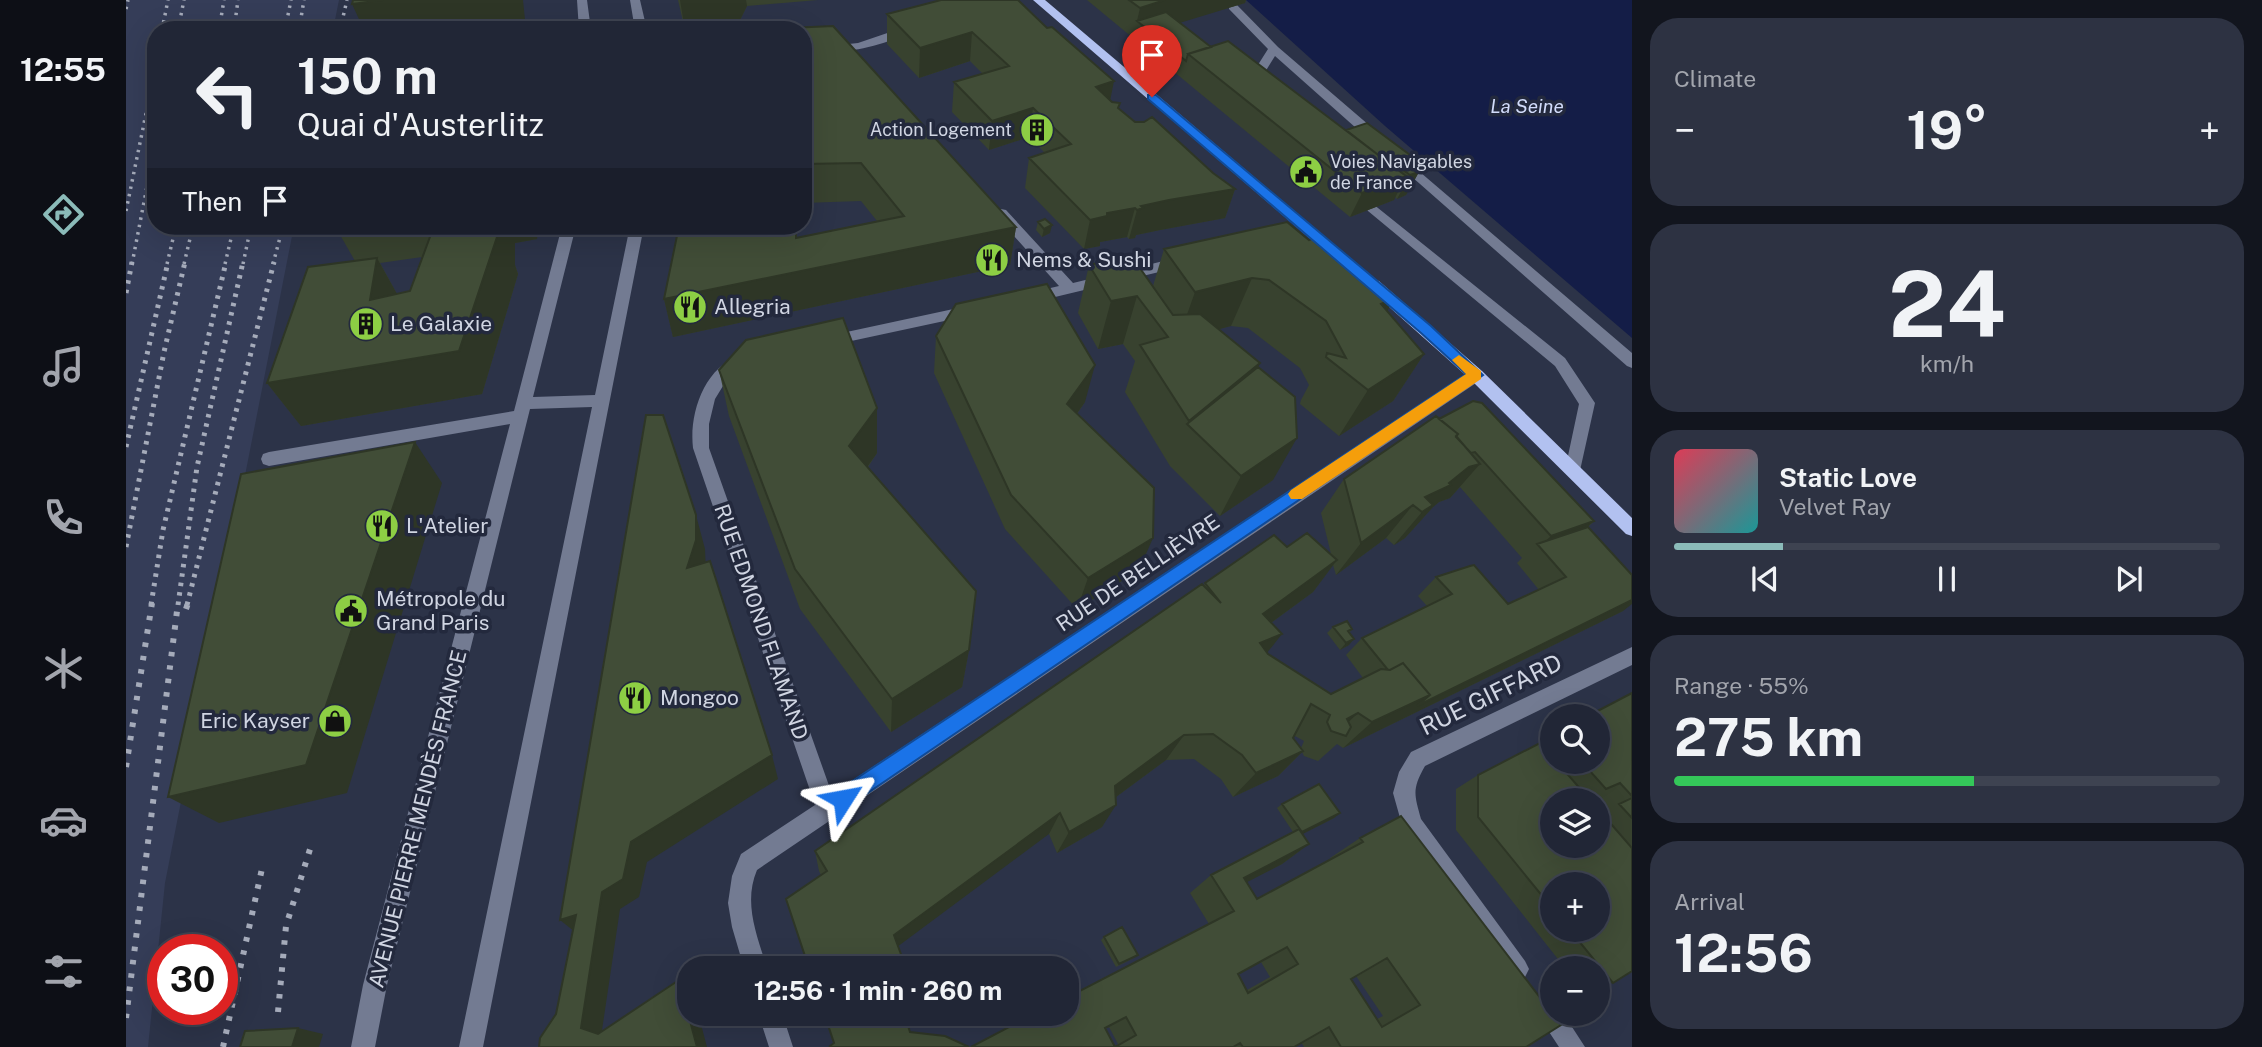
<!DOCTYPE html>
<meta charset="utf-8">
<style>
body{margin:0;font-family:"Public Sans",sans-serif;background:#2d3242;color:#f1f3f6;height:100vh;display:flex;flex-direction:column;font-size:26px;white-space:nowrap}
*{box-sizing:border-box;margin:0}
p{font-size:23px;color:#a2a5ad}
.icon{flex:none;width:38px;height:38px;fill:none;stroke:currentColor;stroke-width:2;stroke-linecap:round;stroke-linejoin:round}
.map{position:relative;flex:1;overflow:hidden}
.panel{display:flex;flex-direction:column;gap:18px;padding:18px;background:#12151e;width:630px}
.panel>*{flex:none}
.hud{position:absolute;left:21px;top:21px;width:665px;height:214px;border-radius:28px;box-shadow:0 7px 28px #0002,0 0 0 2px #3e4351;background:#212636;color:#f1f3f6;overflow:hidden}
.tools{position:absolute;left:1414px;top:704px;display:grid;gap:14px}
.tools a{display:grid;place-items:center;width:70px;height:70px;border-radius:50%;background:#212636;box-shadow:0 7px 28px #0002,0 0 0 2px #3e4351;font-size:35px}
.speed{position:absolute;left:21px;top:934px;display:flex;gap:14px;font-size:35px;font-weight:700;text-align:center}
.speed>*{display:grid;place-content:center;width:91px;height:91px;border-radius:50%;background:#212636;box-shadow:0 7px 28px #0002,0 0 0 2px #3e4351;line-height:1}
.speed .limit{border:10px solid #d22;background:#fff;color:#111}
.pin{position:absolute;display:grid;place-items:center;width:60px;height:60px;color:#fff;margin:-72px -30px;border-radius:50% 50% 50% 0;rotate:-45deg;box-shadow:0 0 7px #0007}
.pin .icon{rotate:45deg}
.me{position:absolute;width:77px;margin:-38px;rotate:56deg;stroke-linejoin:round;filter:drop-shadow(0 0 5px #0008)}
.turn{display:flex;align-items:center;gap:24px;height:147px;padding:0 35px;font-size:32px}
.turn .icon{width:91px;height:91px;stroke-width:2.5}
.turn b{display:block;font-size:49px;line-height:60px}
.then{display:flex;align-items:center;height:66px;padding:0 35px;background:#0003;gap:14px;font-size:26px}
.big{font-size:52px;font-weight:700;line-height:1.1}
.panel .tile{flex:1;display:flex;flex-direction:column;justify-content:center;gap:10px;min-width:0;padding:0 24px;border-radius:28px;background:#2d3242}
.panel .dial{align-items:center;gap:0}
.dial b{font-size:91px;line-height:1}
.song{display:flex;align-items:center;gap:21px}
.cover{width:84px;height:84px;border-radius:10px;background:linear-gradient(135deg,hsl(350 70% 55%),hsl(180 70% 35%))}
.played{height:7px;border-radius:4px;background:linear-gradient(90deg,#8bbbb9 20%,#3e4351 20%)}
.keys{display:flex;justify-content:space-around;direction:ltr}
.heat{display:flex;justify-content:space-between;align-items:center;font-size:38px;direction:ltr}
.charge{height:10px;border-radius:5px;background:linear-gradient(90deg,#34c759 55%,#3e4351 0)}
.trip{position:absolute;left:551px;top:956px;width:402px;height:70px;border-radius:28px;background:#212636;box-shadow:0 7px 28px #0002,0 0 0 2px #3e4351;font-weight:700;line-height:70px;text-align:center}
main{display:flex;flex:1;min-height:0}
.dock{display:flex;flex-direction:column;width:126px;justify-content:space-around;align-items:center;background:#0d0f16;color:#a2a5ad}
.dock .icon{width:49px;height:49px}
.dock .active{color:#8bbbb9}
.dock b{font-size:32px;color:#f1f3f6}
.map>svg:first-child{display:block}
</style>
<main>
<nav class="dock">
<b>12:55</b>
<svg class="icon active" aria-label="directions" viewBox="0 0 24 24"><path d="M12 3l9 9-9 9-9-9zM9 14v-3h6M13 9l2 2-2 2"/></svg>
<svg class="icon" aria-label="music" viewBox="0 0 24 24"><path d="M9 18V5l10-2v13"/><circle cx="6" cy="18" r="3"/><circle cx="16" cy="16" r="3"/></svg>
<svg class="icon" aria-label="phone" viewBox="0 0 24 24"><path d="M5 4h4l2 5-3 2q2 4 5 5l2-3 5 2v4C11 20 4 13 5 4z"/></svg>
<svg class="icon" aria-label="climate" viewBox="0 0 24 24"><path d="M12 3v18M4 7l16 10M4 17L20 7"/></svg>
<svg class="icon" aria-label="car" viewBox="0 0 24 24"><path d="M5 17H2v-5l4-1 3-4h7l3 4 3 1v5h-3M9 17h6M6 11h13"/><circle cx="7" cy="17" r="2"/><circle cx="17" cy="17" r="2"/></svg>
<svg class="icon" aria-label="filters" viewBox="0 0 24 24"><path d="M4 7h16M4 17h16"/><circle cx="9" cy="7" r="2"/><circle cx="15" cy="17" r="2"/></svg>
</nav>
<div class="map">
<svg width="1506" height="1047" viewBox="0 0 1506 1047">
<rect width="100%" height="100%" fill="#2c3348"/>
<path fill="#353d58" d="M0,0H213L207,30H30V226H168L39,883L22,1047H0Z"/>
<path fill="#141d47" d="M1120,0H1506V338L1259,126Z"/>
<g fill="none" stroke-linecap="round" stroke-linejoin="round">
<path fill="#737b92" fill-rule="evenodd" d="M451,0H461L465,30H453Z
M504,0H514L521,30H509Z
M1103,5H1111L1152,47L1258,138V144H1248L1149,56L1128,90H1120L1118,87L1142,49L1103,9Z
M779,27L789,29C776,39 721,57 707,48L713,45L732,43Z
M1274,155L1506,353V368L1501,366L1269,162V156Z
M1247,204L1439,358L1469,403L1453,475H1441L1439,470L1453,404L1429,366L1242,211L1240,208Z
M875,209L880,210L947,283L1054,257L1061,262L1054,267L904,303L897,298L899,294L933,286L870,216L868,213Z
M436,226H450L407,397L469,395L504,226H518L357,1047H333L466,407L404,409L261,985L249,1047H225L237,985L384,424L143,466L137,464L135,459L137,454L143,452L388,411Z
M846,305L853,310L851,314L702,346L694,341L702,336Z
M614,356L622,362L600,381L589,399L583,424V448L706,794L1344,371H1356L1358,375L1356,379L631,870C617,903 631,935 641,968H618L606,927L602,903L606,876L615,854L689,805L567,448C563,414 578,367 614,356Z
M1506,647V665L1299,766C1286,789 1288,794 1295,819L1399,961L1403,969L1399,977L1391,981L1383,977L1278,832L1267,793L1273,772L1285,752Z
M1420,997L1426,1000V1013H1437L1459,1047H1433L1408,1009L1412,1001Z
M632,1013H656L667,1047H643Z"/>
<path fill="#b2c1f0" fill-rule="evenodd" d="M907,0H919L1213,249V255H1203Z
M1248,280L1253,281L1356,371L1506,518V536L1500,534L1344,379L1243,289L1241,285Z"/>
<path stroke="#a5abba" stroke-width="3.5" stroke-dasharray="2.5 5" stroke-linecap="butt" d="M0,9L2,0
M36,30L42,0
M52,30L58,0
M93,30L98,0
M108,30L112,0
M159,30L165,0
M173,30L178,0
M214,30L221,0
M0,211L30,65
M6,264L30,140
M41,264L50,226
M58,264L67,226
M99,264L108,226
M117,264L125,226
M147,264L157,226"/>
<path stroke="#a5abba" stroke-width="5" stroke-dasharray="3.5 6" stroke-linecap="butt" d="M0,293L6,262
M0,447L42,262
M0,547L38,352L59,262
M25,605L37,530L100,262
M52,605L71,467L117,262
M61,605L148,262"/>
<path stroke="#a5abba" stroke-width="6" stroke-dasharray="4.5 9" stroke-linecap="butt" d="M60,609L62,603
M0,767L26,603
M152,1012L160,926L185,846
M0,1018L52,603
M97,1047L137,864"/>
</g>
<path fill="#38422f" fill-rule="evenodd" d="M552,0H692L621,6L610,28L593,30H559Z
M815,0L984,100L1009,122L1087,173L1109,189L1099,218L1034,230L1010,235L1009,238L1003,239L1001,237L974,242V246L958,249L899,188L903,158L919,153L903,137L863,150L826,112L828,82L857,74L844,61L793,78L761,44V14Z
M961,0H1120L1119,3L1054,22L1085,47L1220,130L1284,166L1293,172L1280,195L1271,199L1269,197L1268,200L1224,217Z
M677,30L890,227L884,265L547,337L538,299L553,226H647V232H670V238L751,221L735,201L677,203Z
M912,222L924,233L916,237L910,230Z
M209,226H412L411,239L389,243V265L392,274L356,394L175,426L141,383L229,261ZM296,257L284,291L271,294L254,263Z
M1038,249L1261,311L1298,354L1267,401L1213,436L1174,404L1175,400L1183,385L1174,368L1122,328L1105,326L1093,329L1132,367L1147,480L1094,516L1044,466L999,392L1009,361L997,344L972,349L952,313L963,265L1027,286Z
M810,336L959,402L951,414L1013,570L951,609L879,529L808,373Z
M593,370L751,453L742,467L843,650L836,687L765,732L674,609L603,416Z
M1310,416L1468,521L1462,527L1497,611L1217,748L1211,744L1192,761L1178,756L1176,752L1152,776L1107,797L1095,779L1068,759L1040,760L990,797L976,827L931,853L923,834L695,875L693,871L689,851L1078,585L1079,583L1161,547L1205,554L1195,513L1218,479ZM1334,487L1396,558L1391,563L1413,590L1382,604L1310,577L1292,596L1301,606L1236,638L1220,655L1237,678L1205,694L1142,654L1141,653L1145,623L1187,592L1207,565L1210,575L1260,538L1268,545L1279,538L1307,507L1313,502L1324,498ZM1169,736L1178,741L1175,748L1167,738Z
M1207,627L1226,629L1224,632L1223,645L1214,650L1201,633Z
M1506,693V971L1487,983L1472,986V968H1439L1330,830V789L1352,775L1414,743L1426,735V761H1472ZM1426,800H1472V845ZM1426,884L1472,929H1426Z
M1156,804L1214,813L1208,818L1176,834L1183,844L1156,864L1120,882L1131,899L1205,859L1204,858L1234,838L1400,1047H1178L1175,1042L1168,1047H845L1083,924L1064,893L1085,875L1167,832L1151,808ZM1135,962L1144,977L1121,990L1112,974ZM1230,976L1257,1016L1251,1019L1225,979ZM983,1027L992,1044L989,1046L979,1029Z
M978,937L1008,958L990,967L975,940Z"/>
<path fill="#2e3626" d="M257,0H397L400,30H238L226,4Z
M554,0H620L621,6L610,28L593,30H559Z
M1039,0H1120L1119,3L1024,32L1011,21L1014,8Z
M846,32L844,61L793,78L794,48Z
M988,81L982,111L970,87Z
M907,108L903,137L863,150L866,121Z
M1288,158L1280,173L1272,166L1263,183L1280,176L1268,200L1224,217L1236,193L1258,169Z
M1293,172L1280,195L1271,199L1284,175Z
M1109,189L1099,218L1034,230L1010,235L1009,238L1003,239L1011,210L1015,206L1043,200Z
M1009,208L1001,237L974,242V246L958,249L964,220L981,213Z
M926,225L924,233L916,237L918,229Z
M370,226H412L411,239L389,243V265L392,274L356,394L175,426L141,383L333,351Z
M641,226H647L645,270L640,232Z
M890,227L884,265L547,337L538,299L670,232L673,271Z
M251,258L276,303L244,300Z
M1126,278L1105,326L1052,340L1069,292Z
M1011,296L997,344L972,349L985,301Z
M1269,298L1240,346L1255,304Z
M1298,354L1267,401L1213,436L1242,390Z
M1134,363L1112,410L1061,424L1063,421Z
M969,365L959,402L932,440L941,404Z
M751,408V453L725,490L723,446Z
M1171,438L1147,480L1094,516L1115,476Z
M289,442L316,483L221,793L93,823L42,797Z
M1354,464L1324,498L1313,502L1307,507L1279,538L1268,545L1296,512L1299,497L1323,483L1343,467Z
M1287,505L1260,538L1210,575L1235,543Z
M570,515L579,549L580,573L561,568Z
M1468,521L1439,547L1414,546L1425,536Z
M1027,538L1013,570L951,609L962,578Z
M1211,560L1187,592L1116,644L1137,614Z
M1506,600V604L1497,611L1217,748L1246,722Z
M1156,634L1133,663L1134,643Z
M1228,639L1223,645L1214,650L1220,643Z
M843,650L836,687L765,732L766,699Z
M1232,713L1211,733L1221,719Z
M1058,735L1040,760L975,808L989,786Z
M1177,751L1152,776L1107,797L1130,773Z
M646,755L652,779L521,862L513,897L494,909L475,1037L455,1028L476,892L505,842Z
M990,805L976,827L931,853L943,832Z
M934,813L923,834L767,950L768,935Z
M1214,813L1208,818L1171,837L1176,832Z
M1183,844L1156,864L1098,894L1118,878Z
M450,915L454,936L434,920Z
M553,980L564,990V1013H572L581,1047H571Z
M792,1013L791,1016L775,1024L777,1014Z
M172,1028L197,1034L193,1047H166Z"/>
<path fill="#414d37" stroke="#2e3626" stroke-width="2" fill-rule="evenodd" d="M227,0H257L226,4Z
M815,0H892L921,28L926,27L988,81L970,87L986,102L994,103L992,108L1009,122H1018L1026,117L1087,173L1109,189L1043,200L1015,206L1017,208L1011,210L1009,208L981,213V216L964,220L903,158L945,144L907,108L866,121L828,82L883,66L846,32L794,48L761,14Z
M1003,0H1039L1014,8Z
M1040,12L1085,47L1062,54L1060,61L1011,21Z
M707,26L890,227L538,299L553,226H641L640,232H670V238L778,216L735,163L677,164V30H619Z
M1102,41L1264,164L1276,160L1293,172L1284,175L1272,166L1268,167L1280,176L1236,193L1062,54Z
M1241,123L1288,158L1279,161L1276,160L1264,164L1220,130Z
M919,219L926,225L918,229L912,222Z
M1161,222L1183,240L1195,235L1269,298L1255,304L1298,354L1242,390L1200,357L1201,353L1220,358L1200,321L1143,280L1126,278L1069,292L1038,249Z
M308,226H370V227L374,228L333,351L141,383L182,267L251,258L244,300L284,291Z
M999,257L1011,264L1047,315L1074,314L1134,363L1063,421L1014,345L1042,337L1011,296L985,301L963,265Z
M921,284L969,365L941,404L1028,488L1027,538L962,578L885,495L810,336L830,304Z
M717,318L751,408L723,446L850,591L843,650L766,699L669,569L593,370L620,340Z
M1132,367L1169,397L1171,438L1115,476L1061,424Z
M1347,401L1356,403L1468,521L1425,536L1349,452L1345,453L1330,437L1332,434L1313,419Z
M520,415H537L570,515V540L561,568L584,561L646,755L505,842L497,879L476,892L455,1028L472,1034L553,980L571,1047H413L414,1038L430,1014L450,915L434,920Z
M1310,416L1332,434L1330,436L1354,464L1343,467L1323,483L1325,485L1299,497L1307,505L1296,512L1287,505L1235,543L1218,479Z
M289,442L180,765L42,797L115,474Z
M1462,527L1506,575V600L1291,706L1304,695L1277,663L1264,670H1262L1236,638L1326,594L1310,577L1344,566L1348,565L1382,604L1440,577L1411,544Z
M1181,533L1211,560L1137,614L1156,634L1134,643L1142,654L1205,694L1255,669L1264,670L1277,663L1304,695L1246,722L1232,713L1221,719L1225,727L1220,736L1205,731L1201,722L1204,715L1185,704L1167,738L1177,751L1130,773L1116,755L1087,734L1058,735L989,786L990,805L943,832L934,813L768,935L780,968H683L660,899L701,871L689,851L1076,584L1095,603L1079,583L1148,535L1161,547Z
M1221,621L1226,629L1222,631L1228,639L1220,643L1207,627Z
M1506,693V796L1494,783L1480,789L1455,761H1472V716H1462Z
M1414,743L1426,757V761H1430L1464,800H1426V845H1472V809L1506,848V971L1487,983L1443,929H1472V884H1426V908L1352,817V775Z
M1193,784L1214,813L1176,832L1156,804Z
M1506,798V818L1493,804Z
M1275,816L1435,1025L1400,1047H1215L1203,1027L1168,1047H1117L1114,1043L1107,1047H845L910,1013H942V997L1108,911L1085,875L1173,829L1183,844L1118,878L1131,899L1237,842L1234,838ZM1161,947L1172,964L1122,993L1112,974ZM1261,958L1294,1005L1256,1027L1225,979ZM1000,1017L1010,1035L989,1047L979,1028Z
M996,927L1012,955L993,964L978,937Z
M698,1013H778L784,1032L819,1036L843,1047H705L704,1046L708,1043Z
M172,1028L166,1047H114L119,1031Z"/>
<path fill="#1a73e8" stroke="#114b97" stroke-width="2" d="M1022,95H1030L1305,326L1357,375L724,805L717,808L710,805L707,799L710,792L1340,374L1295,333L1022,99Z"/>
<path fill="#f59e0b" d="M1333,355L1355,371V379L1176,499H1165L1162,494L1165,490L1340,374L1326,360Z"/>
<defs>
<g id="building-disc" transform="scale(1.75)"><circle r="9.5" fill="#8dce44" stroke="#23293d"/><path d="M-4-6H4V6H1V3H-1V6H-4ZM-2.5-4.3h1.7v1.8h-1.7ZM.8-4.3h1.7v1.8H.8ZM-2.5-1h1.7V.8h-1.7ZM.8-1h1.7V.8H.8Z" fill="#111"/></g>
<g id="civic-disc" transform="scale(1.75)"><circle r="9.5" fill="#8dce44" stroke="#23293d"/><path d="M-.6-6.5H3V-4.5H.6V-3L4-1V1h2V6H-6V1h2V-1L-.6-3ZM-1.2 2.5V6h2.4V2.5Z" fill="#111"/></g>
<g id="restaurant-disc" transform="scale(1.75)"><circle r="9.5" fill="#8dce44" stroke="#23293d"/><path d="M-5-6h1v4h1v-4h1v4h1v-4h1v5L-1.5 .5V6h-2V.5L-5-1ZM5-6V6H3V1.5H1.5Q1.5-4 5-6Z" fill="#111"/></g>
<g id="shop-disc" transform="scale(1.75)"><circle r="9.5" fill="#8dce44" stroke="#23293d"/><path d="M-5-2.5h2.3a2.7 3.5 0 0 1 5.4 0H5L5.5 6h-11ZM-1.5-2.5h3a1.5 2.3 0 0 0-3 0Z" fill="#111"/></g>
</defs>
<g fill-rule="evenodd">
<use href="#building-disc" x="911" y="130"/>
<use href="#civic-disc" x="1180" y="172"/>
<use href="#restaurant-disc" x="866" y="260"/>
<use href="#restaurant-disc" x="564" y="307"/>
<use href="#building-disc" x="240" y="324"/>
<use href="#restaurant-disc" x="256" y="526"/>
<use href="#civic-disc" x="225" y="611"/>
<use href="#restaurant-disc" x="509" y="698"/>
<use href="#shop-disc" x="209" y="721"/>
</g>
<g text-anchor="middle" stroke-width="7" stroke-linejoin="round" paint-order="stroke">
<g font-size="18" fill="#d0d5e2" stroke="#23293d" text-anchor="end">
<text x="886" y="136">Action Logement</text>
<text x="1204" y="168" text-anchor="start">Voies Navigables<tspan x="1204" dy="21">de France</tspan></text>
</g>
<g font-size="19" font-style="italic" fill="#d2dcfb" stroke="#23293d">
<text x="1401" y="113">La Seine</text>
</g>
<g font-size="21" fill="#d0d5e2" stroke="#23293d" text-anchor="start">
<text x="890" y="267">Nems &amp; Sushi</text>
<text x="588" y="314">Allegria</text>
<text x="264" y="331">Le Galaxie</text>
<text x="280" y="533">L'Atelier</text>
<text x="250" y="606">Métropole du<tspan x="250" dy="24">Grand Paris</tspan></text>
<text x="534" y="705">Mongoo</text>
<text x="184" y="728" text-anchor="end">Eric Kayser</text>
</g>
<g font-size="21" fill="#d0d5e2" stroke="#23293d">
<text transform="translate(1012 573) rotate(-34)" y="7">RUE DE BELLIÈVRE</text>
<text transform="translate(635 622) rotate(71)" y="7">RUE EDMOND FLAMAND</text>
<text transform="translate(292 819) rotate(-76)" y="7">AVENUE PIERRE MENDÈS FRANCE</text>
</g>
<g font-size="24" fill="#d0d5e2" stroke="#23293d">
<text transform="translate(1365 695) rotate(-26)" y="8">RUE GIFFARD</text>
</g>
</g>
</svg>
<div class="tools">
<a><svg class="icon" aria-label="search" viewBox="0 0 24 24"><circle cx="10" cy="10" r="6"/><path d="M15 15l6 6"/></svg></a>
<a><svg class="icon" aria-label="layers" viewBox="0 0 24 24"><path d="M12 4l9 5-9 5-9-5zM3 14l9 5 9-5"/></svg></a>
<a>+</a>
<a>−</a>
</div>
<div class="speed"><div class="limit">30</div></div>
<div class="pin" style="left:1026px;top:97px;background:#d93025"><svg class="icon" aria-label="arrive" viewBox="0 0 24 24"><path d="M6 21V4h12l-3 4 3 4H6"/></svg></div>
<svg class="me" style="left:717px;top:799px" viewBox="-20 -20 40 40"><path d="M0-17L14 15 0 8-14 15z" fill="#1a73e8" stroke="#fff" stroke-width="4"/></svg>
<div class="trip">12:56 · 1 min · 260 m</div>
<div class="hud">
<div class="turn"><svg class="icon" aria-label="left" viewBox="0 0 24 24"><path d="M17 20v-9H6M10 6l-5 5 5 5"/></svg><div><b>150 m</b>Quai d'Austerlitz</div></div>
<div class="then">Then<svg class="icon" aria-label="arrive" viewBox="0 0 24 24"><path d="M6 21V4h12l-3 4 3 4H6"/></svg></div>
</div>
</div>
<section class="panel">
<div class="tile"><p>Climate</p>
<div class="heat"><a>−</a><b class="big">19°</b><a>+</a></div>
</div>
<div class="tile dial"><b>24</b><p>km/h</p></div>
<div class="tile">
<div class="song"><i class="cover"></i><div><b>Static Love</b><p>Velvet Ray</p></div></div>
<div class="played"></div>
<div class="keys"><svg class="icon" aria-label="previous" viewBox="0 0 24 24"><path d="M18 5L8 12l10 7zM5 5v14"/></svg><svg class="icon" aria-label="pause" viewBox="0 0 24 24"><path d="M8 5v14M16 5v14"/></svg><svg class="icon" aria-label="next" viewBox="0 0 24 24"><path d="M6 5l10 7-10 7zM19 5v14"/></svg></div>
</div>
<div class="tile"><p>Range · 55%</p><b class="big">275 km</b><div class="charge"></div></div>
<div class="tile"><p>Arrival</p><b class="big">12:56</b></div>
</section>
</main>
